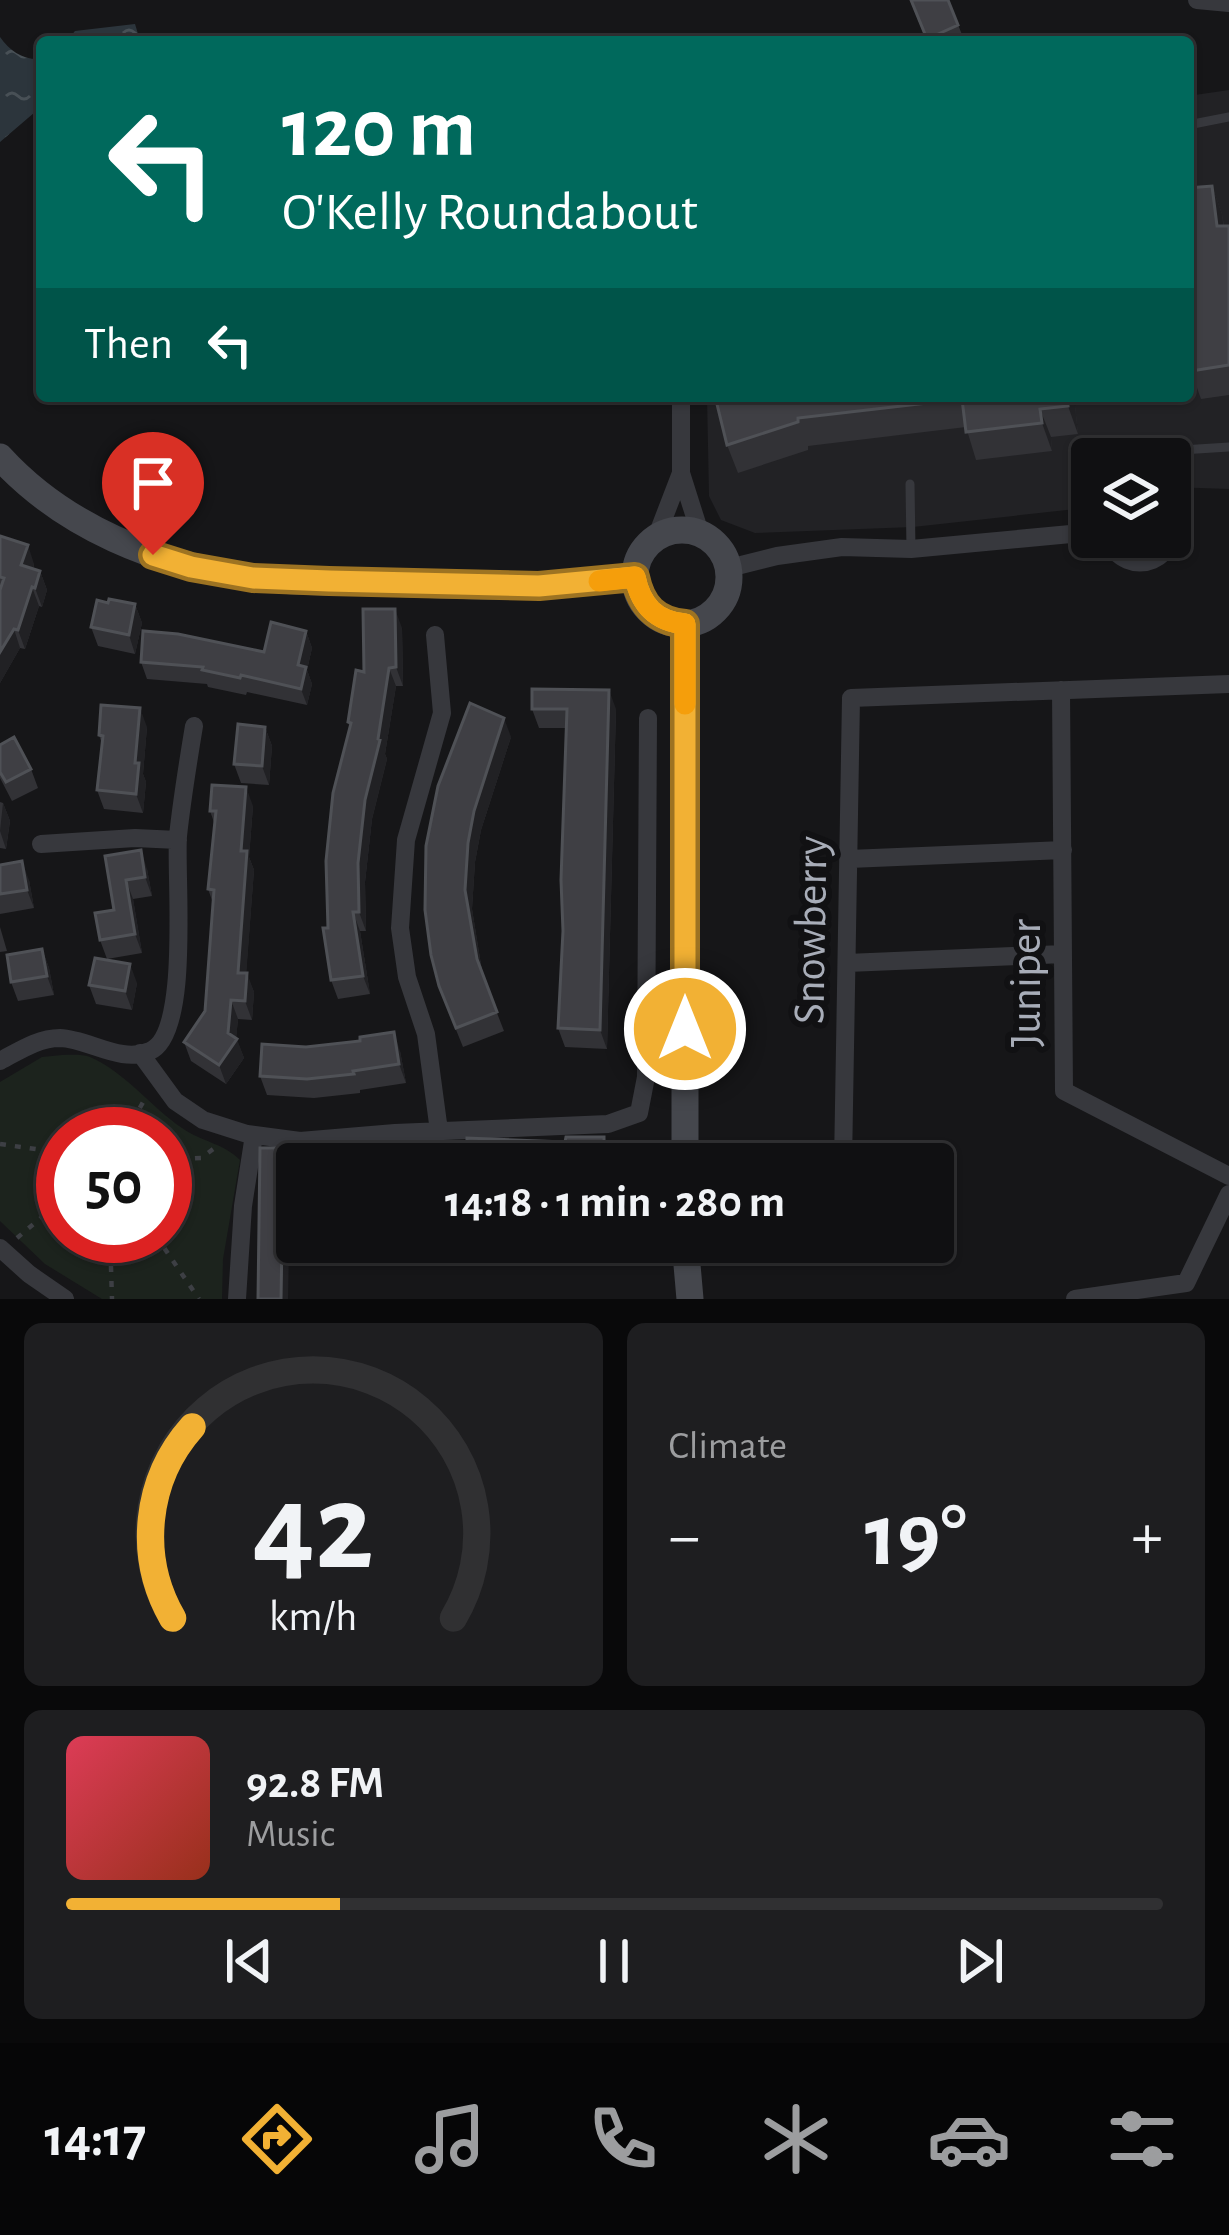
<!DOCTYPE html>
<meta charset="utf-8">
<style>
body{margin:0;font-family:"Alegreya Sans",sans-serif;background:#1e1e20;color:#f1f3f6;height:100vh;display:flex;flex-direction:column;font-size:45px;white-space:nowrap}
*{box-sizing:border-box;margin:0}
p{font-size:39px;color:#9c9d9f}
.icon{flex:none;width:66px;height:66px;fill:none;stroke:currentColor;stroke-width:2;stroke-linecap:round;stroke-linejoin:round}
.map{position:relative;height:1299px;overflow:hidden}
.drawer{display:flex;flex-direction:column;gap:24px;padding:24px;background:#09090a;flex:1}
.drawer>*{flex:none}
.banner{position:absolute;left:36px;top:36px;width:1158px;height:366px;border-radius:12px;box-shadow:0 3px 9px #0004,0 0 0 3px #303032;background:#00695c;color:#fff;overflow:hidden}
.controls{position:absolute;left:1071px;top:438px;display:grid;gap:24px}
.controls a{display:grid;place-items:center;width:120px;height:120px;border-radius:12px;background:#101012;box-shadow:0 3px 9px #0004,0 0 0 3px #303032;font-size:60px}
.speed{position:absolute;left:36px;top:1107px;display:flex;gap:24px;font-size:60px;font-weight:700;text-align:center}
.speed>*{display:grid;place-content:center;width:156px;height:156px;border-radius:50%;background:#101012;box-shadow:0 3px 9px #0004,0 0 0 3px #303032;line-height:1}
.speed .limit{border:18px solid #d22;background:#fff;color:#111}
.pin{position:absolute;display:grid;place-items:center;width:102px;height:102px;color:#fff;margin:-123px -51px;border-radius:50% 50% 50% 0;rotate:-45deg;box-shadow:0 0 12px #0007}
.pin .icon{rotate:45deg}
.me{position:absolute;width:132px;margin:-66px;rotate:0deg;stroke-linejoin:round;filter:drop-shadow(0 0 9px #0008)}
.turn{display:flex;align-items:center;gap:42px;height:252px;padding:0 48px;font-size:54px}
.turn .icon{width:156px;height:156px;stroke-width:2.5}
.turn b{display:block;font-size:84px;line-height:102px}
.then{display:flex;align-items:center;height:114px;padding:0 48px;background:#0003;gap:24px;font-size:45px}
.big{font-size:90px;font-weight:700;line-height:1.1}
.drawer .tile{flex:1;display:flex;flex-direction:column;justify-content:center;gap:18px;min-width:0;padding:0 42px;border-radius:18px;background:#1e1e20}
.drawer .dial{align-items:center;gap:0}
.dial svg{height:312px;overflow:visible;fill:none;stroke:#303032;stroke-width:7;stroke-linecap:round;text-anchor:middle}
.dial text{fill:#f1f3f6;stroke:none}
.song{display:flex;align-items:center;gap:36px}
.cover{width:144px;height:144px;border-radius:18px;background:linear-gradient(135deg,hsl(350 70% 55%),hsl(10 70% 35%))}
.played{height:12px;border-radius:6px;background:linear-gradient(90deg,#f2b134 25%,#303032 25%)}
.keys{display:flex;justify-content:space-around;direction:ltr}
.heat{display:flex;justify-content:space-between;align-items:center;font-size:66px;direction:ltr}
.drawer .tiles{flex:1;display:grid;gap:24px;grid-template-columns:1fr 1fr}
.tile:last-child{grid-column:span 2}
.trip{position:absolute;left:276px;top:1143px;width:678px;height:120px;border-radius:12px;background:#101012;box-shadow:0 3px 9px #0004,0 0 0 3px #303032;font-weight:700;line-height:120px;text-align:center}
.dock{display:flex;height:192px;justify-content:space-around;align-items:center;background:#060607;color:#9c9d9f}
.dock .icon{width:84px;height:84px}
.dock .active{color:#f2b134}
.dock b{font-size:54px;color:#f1f3f6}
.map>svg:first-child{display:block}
</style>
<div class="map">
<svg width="1229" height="1299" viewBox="0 0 1229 1299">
<defs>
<pattern id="water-ripples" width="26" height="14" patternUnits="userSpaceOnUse" patternTransform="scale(3)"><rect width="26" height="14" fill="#2c353c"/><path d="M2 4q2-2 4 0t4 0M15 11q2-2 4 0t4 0" fill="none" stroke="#485056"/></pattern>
</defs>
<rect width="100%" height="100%" fill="#161618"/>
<path fill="#222225" d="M1229,90V489L1170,487V459H1092V504L1085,508L913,527L755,533L721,520L709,496L707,396H1188V96Z"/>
<path fill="#1c231d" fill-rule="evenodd" d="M62,1055C71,1055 82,1054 90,1057C125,1072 151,1107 182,1128C202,1142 223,1143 240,1160L223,1259L222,1299H102L45,1264L0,1221V1082L42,1057ZM63,1134H165V1236H63Z"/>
<path fill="url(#water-ripples)" d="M135,24L138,34L127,42H66L75,31Z
M0,37C10,51 24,61 42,59V106L0,142Z"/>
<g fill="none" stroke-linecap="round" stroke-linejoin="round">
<path stroke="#3d3f44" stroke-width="4.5" stroke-dasharray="6 9" stroke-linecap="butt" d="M125,1134L146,1097
M0,1144L63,1153
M165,1160L201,1158L216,1147
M110,1236L112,1299
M156,1236L199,1299
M17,1238L63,1199"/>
<path stroke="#37383d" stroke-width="9" d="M1188,125L1229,117
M1162,459L1166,451L1229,447
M910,484L911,549"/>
<path stroke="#37383d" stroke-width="18" d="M1197,0L1229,3
M681,396V473L700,533
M1106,537C1127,585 1188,559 1170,510
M656,538L681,473
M729,568L777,556L842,547L911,549L1092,532
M435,635L442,713L406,840L400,928L407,977L426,1034L439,1131
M1061,690L1064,1091L1229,1176
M41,844L135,838L178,840
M849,859L1063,850
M847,963L1063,954
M140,1053L175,1101L203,1120L247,1134L300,1141L395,1133L608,1124L639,1113L646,1077L648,718
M0,1061C19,1051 38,1038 60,1038C89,1039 121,1064 150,1051C191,1034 175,876 178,836C182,799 188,762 194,726
M843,1164L851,698L1229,684
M0,1248L29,1274L65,1299
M237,1299L243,1206L254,1135
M1075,1299L1186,1283L1229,1194"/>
<path stroke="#45474d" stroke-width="27" d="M0,457C64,527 157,565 251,577C295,583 343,582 388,583C437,585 486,587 535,586C568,585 602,580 635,577
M635 577a47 47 0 1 1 94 0a47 47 0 1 1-94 0Z
M685,624V1164
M685,1242L690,1299"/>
</g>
<path fill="#323236" d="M910,0H948L965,42H927Z
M1212,186L1222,214L1224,226H1229V395L1201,399L1191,371Z
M715,396H1074L1078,434L1051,437L1052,451L976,460L966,427L808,446V450L738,473L727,445Z
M0,536L34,564L33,569L40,571L47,590L42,607L39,606L25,649L20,648L0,683Z
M108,603L135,604L142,623L135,654L98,646L91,627Z
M402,628L403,686H396L385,754L387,759L372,819L365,882L366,931H360L370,994L338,999L331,980L328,928L350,728L348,722L364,672Z
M306,631L312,648L307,670L312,684L307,705L247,692L246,695L208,687L207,684L147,679L141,662L264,652Z
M532,709H616L607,1049L565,1047L558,1028L563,931L566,728H539Z
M147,727L143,774L146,782L143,813L104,809L97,790L102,744L99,735Z
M265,727L272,746L269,785L241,783L234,764Z
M511,737L481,830L475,862L472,909L483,977L504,1031L463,1047L446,1005L426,846Z
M0,745L31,769L38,788L12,801L0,778Z
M0,802L3,803L10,821L6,849L0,848Z
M253,806L249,857L254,870L246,973L254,992L252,1020L238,1019L236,1038L244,1058L226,1084L191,1061L184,1042L205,1011L213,903L208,889L215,825L210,811Z
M105,856L147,869L152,896L133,899L142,953L107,959L100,940L114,910Z
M0,865L29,880L34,908L0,914Z
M0,927L7,951L0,952Z
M42,949L49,968L54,995L18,1001L11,982Z
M137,983L132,1010L96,1004L89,985Z
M400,1051L406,1083L360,1090V1093L314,1098L267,1095L260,1076Z
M604,1137L610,1156V1164H297V1199H290L260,1148L467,1147L565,1142Z"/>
<path fill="#212124" d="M1212,186L1222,214L1227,254L1217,226Z
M1067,396H1074L1078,434L1068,406Z
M1040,409L1051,437L1052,451L1042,423Z
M28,545L34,564L28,584L21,565Z
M40,571L47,590L42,607L35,588Z
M32,587L39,606L25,649L18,630Z
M135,604L142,623L135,654L129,635Z
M395,609L402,628L403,686L396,667Z
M14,629L20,648L0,683V652Z
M306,631L312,648L307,670L312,684L307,705L301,689L298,665Z
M389,668L396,686L385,754L387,759L372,819L365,882L366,931L359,912L358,863L365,800L378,739Z
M609,690L616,709L607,1049L600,1030Z
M140,708L147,727L143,774L146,782L143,813L136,794L135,763Z
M504,718L511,737L481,830L475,862L472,909L483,978L477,959L465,890L468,843L474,811Z
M265,727L272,746L269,785L262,766Z
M246,787L253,806L249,857L254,870L245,991L238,973L241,851Z
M3,803L10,821L6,849L0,831Z
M141,850L147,869L152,896L145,877Z
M22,861L29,880L34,908L27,890Z
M126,880L133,899L142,953L135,934Z
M353,912L360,931L370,994L363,976Z
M42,949L49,968L54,995L47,976Z
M130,964L137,983L132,1010L125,991Z
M247,973L254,992L252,1020L245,1001Z
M231,1000L238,1019L236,1040L237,1039L244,1058L226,1084L219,1065L228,1033Z
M394,1032L400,1051L406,1083L399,1064Z
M604,1137L610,1156V1164H604Z
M283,1180L290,1199L288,1299H281Z"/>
<path fill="#3f3f44" stroke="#4f5156" stroke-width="3" d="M911,0H948L958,25L927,39Z
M1212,186L1217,226H1229V365L1191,371L1188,352V188Z
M715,396H1067L1068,406L1040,409L1042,423L966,432L962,399L798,418V422L727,445Z
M0,536L28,545L21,565L40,571L35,588L32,587L18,630L14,629L0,652V590L4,578L0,577Z
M109,599L135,604L129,635L91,627L97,600L108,603Z
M363,609H395L396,667L389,668L378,739L380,740L365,800L358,863L359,912H353L363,976L331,980L323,928H328L326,861L333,793L351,723L348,722L356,670L364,672Z
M271,622L306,631L298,665L306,667L301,689L241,675L240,678L202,670L203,667L141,662L143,631L178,634L264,652Z
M532,689L609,690L600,1030L558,1028L563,931L561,880L567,709H532Z
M470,703L504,718L474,811L468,843L465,890L477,959L497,1012L456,1028L439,986L431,955L425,910L426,846L438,786Z
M101,705L140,708L135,763H139L136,794L97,790L103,736L99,735Z
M238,724L265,727L262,766L234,764Z
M14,737L31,769L6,782L0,772V745Z
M212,785L246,787L241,851H247L238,973H247L245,1001L231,1000L228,1033L237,1039L219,1065L184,1042L205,1011L214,890L208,889L216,811H210Z
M141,850L145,877L126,880L135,934L100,940L95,913L114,910L105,856Z
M22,861L27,890L0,894V865Z
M42,949L47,976L11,982L7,955Z
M95,958L130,964L125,991L89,985Z
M394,1032L399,1064L353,1071L354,1074L307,1079L260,1076L262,1044L306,1047L360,1041V1037Z
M566,1137H604V1164H297V1180H283L281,1299H258L260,1148L467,1147V1138L565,1142Z"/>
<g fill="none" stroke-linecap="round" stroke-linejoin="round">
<g stroke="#9d7322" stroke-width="30">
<path id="route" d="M153,555L191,567L253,578L329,581L539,586L635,577C641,606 656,621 685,624V1029"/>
</g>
<use href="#route" stroke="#f2b134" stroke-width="21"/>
<path stroke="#f59e0b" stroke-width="21" d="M599,581L635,577C641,606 656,621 685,624V704"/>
</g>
<g text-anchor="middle" stroke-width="12" stroke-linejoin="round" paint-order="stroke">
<g font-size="45" fill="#a8adb8" stroke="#111113">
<text transform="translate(809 930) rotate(-89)" y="16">Snowberry</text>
<text transform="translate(1024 983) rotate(-90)" y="16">Juniper</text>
</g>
</g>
</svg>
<div class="controls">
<a><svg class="icon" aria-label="layers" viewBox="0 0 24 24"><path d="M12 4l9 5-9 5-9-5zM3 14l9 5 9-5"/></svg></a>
</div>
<div class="speed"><div class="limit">50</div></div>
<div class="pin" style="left:153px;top:555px;background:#d93025"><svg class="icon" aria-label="arrive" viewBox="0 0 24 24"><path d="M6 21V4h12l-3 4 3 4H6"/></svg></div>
<svg class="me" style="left:685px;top:1029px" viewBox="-20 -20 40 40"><circle r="17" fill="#f2b134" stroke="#fff" stroke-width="3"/><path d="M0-11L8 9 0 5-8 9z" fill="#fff"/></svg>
<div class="trip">14:18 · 1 min · 280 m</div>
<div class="banner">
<div class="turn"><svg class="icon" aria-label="left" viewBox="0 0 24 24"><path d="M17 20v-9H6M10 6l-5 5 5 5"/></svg><div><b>120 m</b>O'Kelly Roundabout</div></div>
<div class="then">Then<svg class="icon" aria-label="left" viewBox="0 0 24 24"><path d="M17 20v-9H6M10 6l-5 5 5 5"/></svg></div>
</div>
</div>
<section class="drawer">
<div class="tiles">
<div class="tile dial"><svg viewBox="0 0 100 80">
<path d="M14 69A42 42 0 1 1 86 69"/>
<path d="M14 69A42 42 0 0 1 19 20" stroke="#f2b134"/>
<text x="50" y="56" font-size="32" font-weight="700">42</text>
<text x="50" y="72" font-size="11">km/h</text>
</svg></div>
<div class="tile"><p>Climate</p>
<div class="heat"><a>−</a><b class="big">19°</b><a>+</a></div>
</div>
<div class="tile">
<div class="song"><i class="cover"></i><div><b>92.8 FM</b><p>Music</p></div></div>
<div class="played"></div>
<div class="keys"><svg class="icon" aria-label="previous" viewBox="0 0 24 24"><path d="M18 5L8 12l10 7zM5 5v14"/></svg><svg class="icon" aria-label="pause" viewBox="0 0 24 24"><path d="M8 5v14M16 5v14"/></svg><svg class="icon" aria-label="next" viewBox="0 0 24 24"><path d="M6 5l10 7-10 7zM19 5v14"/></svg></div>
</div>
</div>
</section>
<nav class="dock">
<b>14:17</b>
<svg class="icon active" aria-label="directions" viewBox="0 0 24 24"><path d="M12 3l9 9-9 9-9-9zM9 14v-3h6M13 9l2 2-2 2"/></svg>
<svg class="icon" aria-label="music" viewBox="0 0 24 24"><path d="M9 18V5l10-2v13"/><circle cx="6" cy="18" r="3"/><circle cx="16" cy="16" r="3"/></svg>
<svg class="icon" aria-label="phone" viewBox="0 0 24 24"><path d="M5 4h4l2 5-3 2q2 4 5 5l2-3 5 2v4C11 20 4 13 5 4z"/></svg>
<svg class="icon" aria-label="climate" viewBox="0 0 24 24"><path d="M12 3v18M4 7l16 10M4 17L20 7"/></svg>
<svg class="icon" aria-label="car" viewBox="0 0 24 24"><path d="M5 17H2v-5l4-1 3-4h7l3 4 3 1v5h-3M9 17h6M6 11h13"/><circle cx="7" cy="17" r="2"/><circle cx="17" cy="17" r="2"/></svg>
<svg class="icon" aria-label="filters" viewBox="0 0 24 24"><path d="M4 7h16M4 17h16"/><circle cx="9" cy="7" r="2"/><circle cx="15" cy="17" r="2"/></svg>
</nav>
